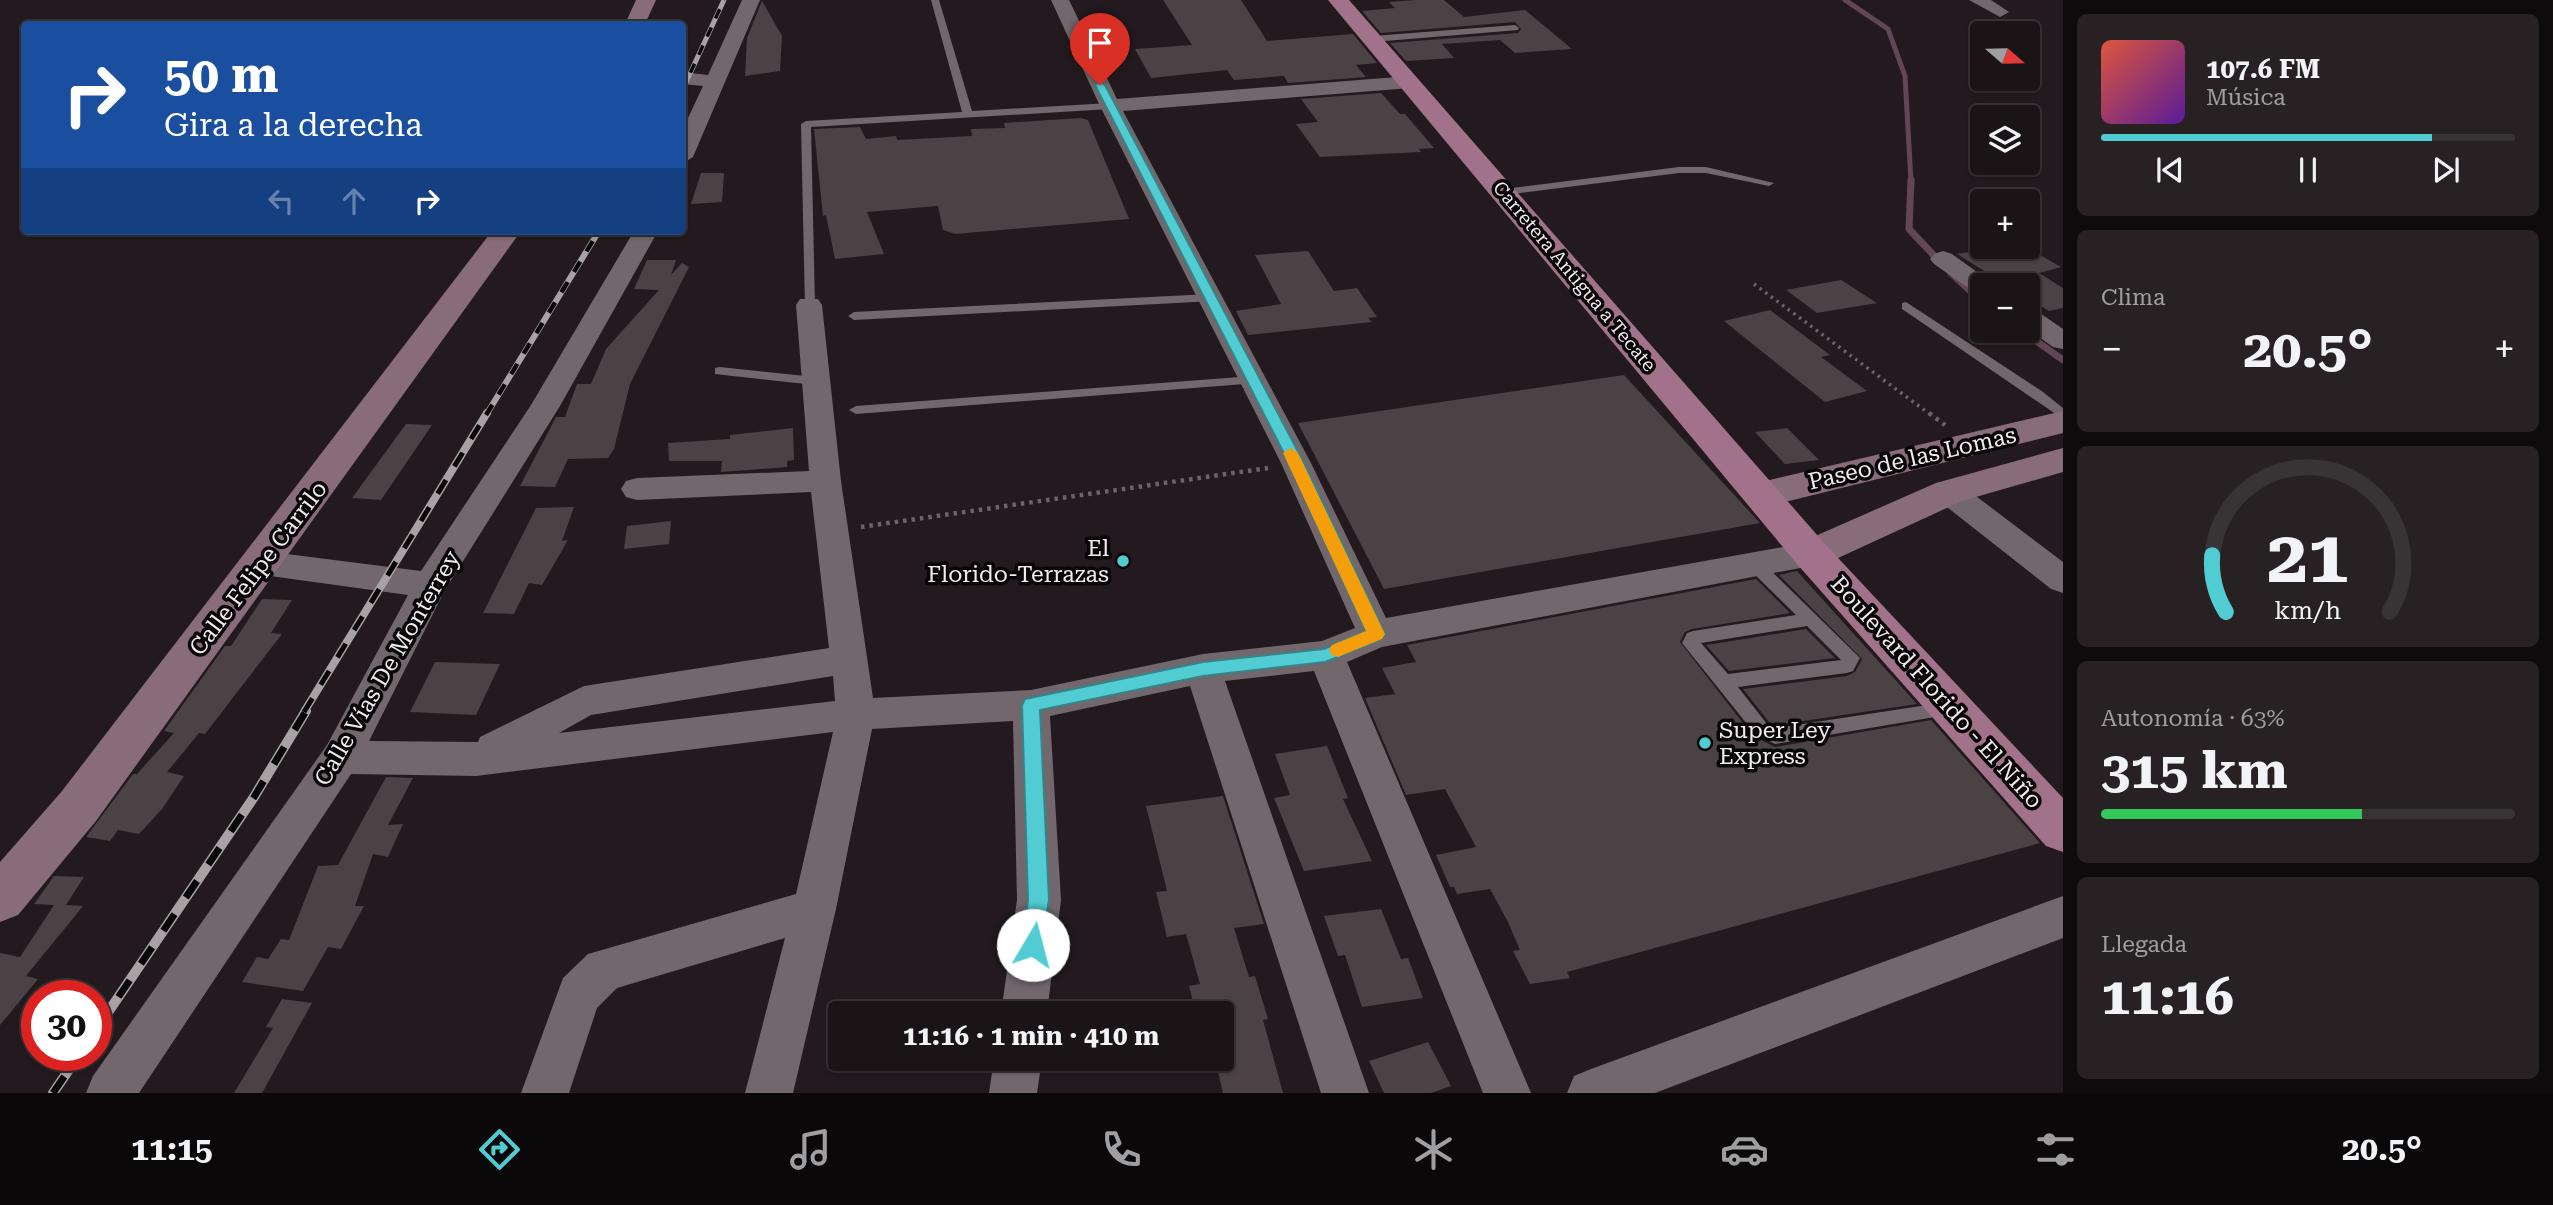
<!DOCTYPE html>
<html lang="es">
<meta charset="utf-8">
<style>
body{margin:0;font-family:"Roboto Serif",serif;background:#272123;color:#f1f3f6;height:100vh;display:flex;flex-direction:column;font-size:26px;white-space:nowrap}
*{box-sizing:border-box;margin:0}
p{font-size:23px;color:#9f9ea1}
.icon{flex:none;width:38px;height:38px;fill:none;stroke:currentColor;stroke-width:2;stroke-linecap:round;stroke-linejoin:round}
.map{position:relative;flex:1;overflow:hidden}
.sheet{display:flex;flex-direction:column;gap:14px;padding:14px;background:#0e0b0c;width:490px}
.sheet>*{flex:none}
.top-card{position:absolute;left:21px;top:21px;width:665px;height:214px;border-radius:7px;box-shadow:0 2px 5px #0004,0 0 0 2px #383335;background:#1a4fa0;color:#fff;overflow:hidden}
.needle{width:46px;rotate:110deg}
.controls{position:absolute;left:1970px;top:21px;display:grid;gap:14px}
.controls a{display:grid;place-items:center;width:70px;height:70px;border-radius:7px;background:#1a1416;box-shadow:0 2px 5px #0004,0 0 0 2px #383335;font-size:35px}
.speed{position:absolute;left:21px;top:980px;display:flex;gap:14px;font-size:35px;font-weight:700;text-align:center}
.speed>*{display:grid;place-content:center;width:91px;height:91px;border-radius:50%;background:#1a1416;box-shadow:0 2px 5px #0004,0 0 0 2px #383335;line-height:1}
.speed .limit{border:10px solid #d22;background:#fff;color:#111}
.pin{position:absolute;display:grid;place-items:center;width:60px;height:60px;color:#fff;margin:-72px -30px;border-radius:50% 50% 50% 0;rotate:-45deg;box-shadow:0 0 7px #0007}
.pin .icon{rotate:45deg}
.me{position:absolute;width:77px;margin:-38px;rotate:8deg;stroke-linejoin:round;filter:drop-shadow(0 0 5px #0008)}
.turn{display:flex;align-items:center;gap:24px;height:147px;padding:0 28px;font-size:32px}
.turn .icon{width:91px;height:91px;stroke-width:2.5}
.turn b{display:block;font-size:49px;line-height:60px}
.lanes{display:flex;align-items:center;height:66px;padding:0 28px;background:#0003;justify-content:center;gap:35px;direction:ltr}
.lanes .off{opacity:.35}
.big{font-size:52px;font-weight:700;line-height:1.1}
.sheet .card{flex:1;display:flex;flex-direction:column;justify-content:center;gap:10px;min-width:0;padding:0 24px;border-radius:10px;background:#272123}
.sheet .dial{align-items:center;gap:0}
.dial svg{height:182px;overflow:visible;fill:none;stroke:#383335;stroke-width:7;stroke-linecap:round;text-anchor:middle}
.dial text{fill:#f1f3f6;stroke:none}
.song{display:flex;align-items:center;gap:21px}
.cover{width:84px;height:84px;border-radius:10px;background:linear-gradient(135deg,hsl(10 70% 55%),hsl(270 70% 35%))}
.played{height:7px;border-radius:4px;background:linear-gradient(90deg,#51ccd2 80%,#383335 80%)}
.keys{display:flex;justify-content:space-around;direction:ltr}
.heat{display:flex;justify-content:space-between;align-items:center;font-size:38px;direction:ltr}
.charge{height:10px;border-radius:5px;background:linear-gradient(90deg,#34c759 63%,#383335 0)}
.trip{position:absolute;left:828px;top:1001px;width:406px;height:70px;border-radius:7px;background:#1a1416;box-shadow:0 2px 5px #0004,0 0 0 2px #383335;font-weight:700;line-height:70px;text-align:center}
.tab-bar{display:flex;height:112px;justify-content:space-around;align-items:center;background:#0a0809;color:#9f9ea1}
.tab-bar .icon{width:49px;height:49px}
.tab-bar .on{color:#51ccd2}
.tab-bar b{font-size:32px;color:#f1f3f6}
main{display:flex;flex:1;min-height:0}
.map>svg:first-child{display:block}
</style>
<main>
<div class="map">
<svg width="2063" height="1093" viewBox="0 0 2063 1093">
<rect width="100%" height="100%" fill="#221a1e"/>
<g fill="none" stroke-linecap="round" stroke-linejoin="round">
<path stroke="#624655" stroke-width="5" d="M1845,0L1888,29L1905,76L1911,182"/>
<path stroke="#624655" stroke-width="7" d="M1911,180L1909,229L1941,263
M1951,273L1983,303
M2022,331L2063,360"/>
</g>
<path fill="#4b4246" d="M1163,0H1241L1267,41L1353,34L1377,63L1356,65L1366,77L1288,83L1284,76L1234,80L1227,70L1151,78L1135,49L1192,45Z
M1416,0H1444L1464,17L1525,10L1572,49L1515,53L1500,40L1442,44L1454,58L1406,61L1390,43L1518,33L1521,29L1515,22L1381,33L1362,11L1395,8L1389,2Z
M762,1L782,36L780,71L745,76L747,38Z
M1381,93L1400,114H1405L1434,148L1419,149L1421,152L1320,157L1296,124L1318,122L1301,99Z
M1081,118L1088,120L1129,219L955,234L943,230L938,206L867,212L884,254L835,259L826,215L823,216L814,129L860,127L866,139L896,136L897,140L972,136L971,129L1005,128L1004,123Z
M701,173H724L722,202L691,204Z
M2001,247H2026L2061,267L2039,273L2063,288V308L2049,311L2028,298V285H2007L1957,254Z
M1308,251L1334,291L1357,288L1377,317L1368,318L1372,322L1248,335L1236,311L1281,304L1255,255Z
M647,260H676L671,275L682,263L689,267L630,384L614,449L608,458L568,459L555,487L520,486L556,417H565L577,384H591L606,349L659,290L634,289Z
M1841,280L1877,303L1817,313L1786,290Z
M1770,310L1830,355L1821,357L1867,391L1825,402L1724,321Z
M1624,375L1760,523L1384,589L1298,423Z
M406,424L432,425L381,500L352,498Z
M793,428L794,460L787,461V467L721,472L722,461H669L668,443L730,439V435Z
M1787,428L1819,460L1785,464L1755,432Z
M574,507L562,541L568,540L542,585L529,583L514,614L483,613L536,508Z
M671,521L669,544L624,549L627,526Z
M1797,571L1917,704L1776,725L1769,722L1743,689L1847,676L1855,672L1862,659L1779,575Z
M1756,579L1790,613L1692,629L1685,632L1680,642L1753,736L1775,747L1931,720L2040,843L1567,972L1570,978L1530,984L1513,951L1520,950L1508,922L1490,889L1457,894L1454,887H1450L1436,855L1476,847L1445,789L1406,795L1365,698L1395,694L1382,668L1416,662L1407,645Z
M262,599L292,600L271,633L282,634L205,734L199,733L167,772L184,776L162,809L139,834L118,830L110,841L86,837L133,774H137L174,733L164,731L225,646H231Z
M1806,629L1835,658L1729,671L1706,645Z
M435,662L500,664L476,715L410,712Z
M1327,746L1348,798L1343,799L1372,861L1304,871L1274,798L1290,795L1275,754Z
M386,777L413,778L388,825L403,824L388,857L373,854L355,906H364L341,949L328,947L303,991L242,982L257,957L268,959L281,939L289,940L318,866L338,865Z
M1223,796L1264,924L1234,928L1249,977L1255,976L1268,1019L1263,1020L1283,1093H1223L1215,1059H1222V1013H1208L1206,1007L1195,1009L1189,986L1200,984L1186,934L1167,937L1156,892L1167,891L1146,806Z
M54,876L84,877L66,905L83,906L26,976L38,979L0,1025V953L20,957L54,905L34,904Z
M1381,909L1401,959L1408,958L1423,998L1362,1007L1345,955L1338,956L1324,916Z
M282,999L312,1003L262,1093H234L273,1028L266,1027Z
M1428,1042L1451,1086L1431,1093H1384L1369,1061Z"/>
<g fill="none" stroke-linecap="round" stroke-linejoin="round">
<path stroke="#6b6367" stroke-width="3.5" stroke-dasharray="2.5 4.5" stroke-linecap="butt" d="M1754,284L1931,415"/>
<path stroke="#6b6367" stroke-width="4.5" stroke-dasharray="3.5 5" stroke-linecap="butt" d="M1929,413L1945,425
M861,527L1268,468"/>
<path fill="#71676c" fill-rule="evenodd" d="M931,0H939L972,111L1110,103L1115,106L1110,109L811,127L815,305L813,308H805L801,124L806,121L962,112Z
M1515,25L1519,28L1518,30L1373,42L1368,39L1373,36Z
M1679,167H1706L1774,183L1769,186L1706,173H1679L1503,195L1497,192L1503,189Z
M1210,294L1214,295V301L854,320L848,316L854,312Z
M1906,302L2043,392L2063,408V419L1902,309V303Z
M720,367L815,377L822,381L815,385L715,374V368Z
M1253,376L1260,380L1258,383L856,414L849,410L856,406Z
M1753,557L1759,559L1860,658L1853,671L1847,673L1738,687L1767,724L1776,728L1947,702L1953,704L1956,709L1953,714L1775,744L1755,734L1682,643L1687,633L1693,631L1796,615L1747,567L1745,563ZM1807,626L1841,660L1728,674L1701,643Z"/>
<path fill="#71676c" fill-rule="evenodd" d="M742,0H760L693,157L682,164V131L703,86L682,84V72L708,75Z
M1051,0H1069L1117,99L1410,76L1420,82L1410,88L1123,111L1311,463L1386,618L1811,542L1823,545L1828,554L1823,563L1811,566L1382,647L1347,662L1531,1093H1483L1314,671L1225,681L1369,1093H1321L1190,686L1050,716L1061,900L1047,1013H1001L1017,900L1013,721L872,729L836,909L793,1093H745L785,938L617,988L597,1008L569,1093H521L563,978L588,954L796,894L833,732L476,776L351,774L139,1093H86L93,1076L327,745L408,595L263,575L251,572L246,563L251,554L263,551L421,571L531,405L634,231H658L560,406L445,590L369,741L478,742L480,737L584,686L829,648L811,492L637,500L626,497L621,489L626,481L637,478L809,471L796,305L800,299H818L822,305L841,481L873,698L1031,690L1203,654L1322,641L1355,628L1281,463L1100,106ZM833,676L835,701L559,733L591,715Z
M1969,0H1991L2009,12L2000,17Z
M1943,251L1952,254L1995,285H1983V294L1974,292L1934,264L1930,259L1934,254Z
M2028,309L2037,311L2063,329V349L2053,347L2028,329Z
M1949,481L1960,484L2063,562V593L2051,589L1938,500L1933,492L1938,484Z
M2063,896V938L1655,1093H1567L1574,1076L1591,1069Z
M994,1059H1042L1037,1093H989Z"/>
<path fill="#896c7a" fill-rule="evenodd" d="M636,0H656L645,24H625Z
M492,231H521L96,821L18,915L0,922V862L62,791Z
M2063,411V433L1761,508L1748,504L1743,495L1748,486L1761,482Z
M2063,448V472L1962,501L1825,564L1811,568L1797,564L1792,554L1797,544L1936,483Z"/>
<path fill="#a17289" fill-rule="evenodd" d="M1328,0H1349L1825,544L2063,798V852L2046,846L1797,564Z"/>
<g stroke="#a8a2a5" stroke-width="5">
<path id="rail-far3" d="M682,91L724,0"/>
</g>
<g stroke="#a8a2a5" stroke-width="6">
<path id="rail-far2" d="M486,415L599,231"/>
</g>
<g stroke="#a8a2a5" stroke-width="8">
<path id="rail-far1" d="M304,712L487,413"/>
</g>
<g stroke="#a8a2a5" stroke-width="10">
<path id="rail" d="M96,1030L254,797L306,711
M53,1093L79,1055"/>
</g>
<use href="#rail-far3" stroke="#090608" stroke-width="3.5" stroke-dasharray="10" stroke-linecap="butt"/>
<use href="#rail-far2" stroke="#090608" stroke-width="4.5" stroke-dasharray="12" stroke-linecap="butt"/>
<use href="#rail-far1" stroke="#090608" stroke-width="5" stroke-dasharray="16" stroke-linecap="butt"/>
<use href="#rail" stroke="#090608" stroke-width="7" stroke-dasharray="20" stroke-linecap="butt"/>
</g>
<path fill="#51ccd2" stroke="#358588" stroke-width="2" d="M1100,82L1105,85L1304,463L1385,634L1382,639L1325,662L1203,676L1040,710L1049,900L1040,952L1033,955L1025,952L1022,945L1028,900L1022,705L1025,699L1203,662L1324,649L1366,631L1289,463L1095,85Z"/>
<path fill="#f59e0b" d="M1291,448L1298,453L1385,634L1382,639L1338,657L1332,655L1329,650L1332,645L1366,631L1283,453Z"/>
<g fill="#51ccd2" stroke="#090608" stroke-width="2.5">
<circle cx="1123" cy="561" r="7"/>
<circle cx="1705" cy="743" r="7"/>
</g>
<g text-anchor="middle" stroke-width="7" stroke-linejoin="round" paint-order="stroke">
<g font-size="19" fill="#f1ebee" stroke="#090608">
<text transform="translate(1575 276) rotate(50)" y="7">Carretera Antigua a Tecate</text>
</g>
<g font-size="23" fill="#f1ebee" stroke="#090608">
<text transform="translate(1912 458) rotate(-13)" y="8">Paseo de las Lomas</text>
<text transform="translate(258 568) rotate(-53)" y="8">Calle Felipe Carrilo</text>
<text transform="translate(387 668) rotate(-60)" y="8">Calle Vías De Monterrey</text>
<text transform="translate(1937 692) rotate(48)" y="8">Boulevard Florido - El Niño</text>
</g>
<g font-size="23" fill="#f1ebee" stroke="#090608" text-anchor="end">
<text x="1109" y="556">El<tspan x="1109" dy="26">Florido-Terrazas</tspan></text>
<text x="1719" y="738" text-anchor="start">Super Ley<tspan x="1719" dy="26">Express</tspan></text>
</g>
</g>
</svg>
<div class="controls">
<a><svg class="needle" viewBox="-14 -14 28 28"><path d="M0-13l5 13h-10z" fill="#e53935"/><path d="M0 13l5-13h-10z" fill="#9f9ea1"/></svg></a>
<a><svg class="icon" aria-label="layers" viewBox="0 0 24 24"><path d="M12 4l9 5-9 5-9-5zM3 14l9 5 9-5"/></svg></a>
<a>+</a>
<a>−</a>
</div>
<div class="speed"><div class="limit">30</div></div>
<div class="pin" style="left:1100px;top:85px;background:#d93025"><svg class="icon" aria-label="arrive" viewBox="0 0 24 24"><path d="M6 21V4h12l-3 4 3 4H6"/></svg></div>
<svg class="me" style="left:1033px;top:945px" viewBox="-20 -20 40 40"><circle r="19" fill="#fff"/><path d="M0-13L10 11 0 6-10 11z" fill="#51ccd2"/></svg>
<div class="trip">11:16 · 1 min · 410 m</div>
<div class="top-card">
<div class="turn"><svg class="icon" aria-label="right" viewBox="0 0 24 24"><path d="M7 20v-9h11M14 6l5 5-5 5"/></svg><div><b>50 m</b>Gira a la derecha</div></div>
<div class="lanes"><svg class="icon off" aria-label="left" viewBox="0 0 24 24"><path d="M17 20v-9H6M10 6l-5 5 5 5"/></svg><svg class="icon off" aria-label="ahead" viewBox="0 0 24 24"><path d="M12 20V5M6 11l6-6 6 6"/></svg><svg class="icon" aria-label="right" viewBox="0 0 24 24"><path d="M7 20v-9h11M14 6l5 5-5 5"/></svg></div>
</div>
</div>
<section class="sheet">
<div class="card">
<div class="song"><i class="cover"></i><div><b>107.6 FM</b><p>Música</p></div></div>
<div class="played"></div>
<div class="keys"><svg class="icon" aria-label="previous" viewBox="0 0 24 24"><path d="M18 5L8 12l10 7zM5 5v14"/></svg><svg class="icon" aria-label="pause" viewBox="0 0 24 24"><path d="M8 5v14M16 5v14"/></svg><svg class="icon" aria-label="next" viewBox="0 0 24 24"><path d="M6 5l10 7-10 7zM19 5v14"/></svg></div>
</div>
<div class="card"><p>Clima</p>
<div class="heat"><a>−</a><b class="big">20.5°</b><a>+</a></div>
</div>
<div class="card dial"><svg viewBox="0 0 100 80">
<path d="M14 69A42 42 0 1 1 86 69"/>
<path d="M14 69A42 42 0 0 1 8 44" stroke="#51ccd2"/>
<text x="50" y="56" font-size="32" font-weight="700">21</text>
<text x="50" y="72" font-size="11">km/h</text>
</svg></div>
<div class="card"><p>Autonomía · 63%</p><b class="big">315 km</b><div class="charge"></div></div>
<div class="card"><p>Llegada</p><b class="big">11:16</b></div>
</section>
</main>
<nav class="tab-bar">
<b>11:15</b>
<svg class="icon on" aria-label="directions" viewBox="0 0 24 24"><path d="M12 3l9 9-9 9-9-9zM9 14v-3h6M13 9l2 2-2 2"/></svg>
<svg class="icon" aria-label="music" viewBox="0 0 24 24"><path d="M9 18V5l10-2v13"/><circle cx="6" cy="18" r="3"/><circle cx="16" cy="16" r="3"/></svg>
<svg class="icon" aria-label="phone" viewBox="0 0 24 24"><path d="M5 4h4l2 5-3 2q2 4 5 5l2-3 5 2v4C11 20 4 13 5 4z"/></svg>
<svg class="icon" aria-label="climate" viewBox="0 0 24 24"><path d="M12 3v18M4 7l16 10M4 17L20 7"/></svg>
<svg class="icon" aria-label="car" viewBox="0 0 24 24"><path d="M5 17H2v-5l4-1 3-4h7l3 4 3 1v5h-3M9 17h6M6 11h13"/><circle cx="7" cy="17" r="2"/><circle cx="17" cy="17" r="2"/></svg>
<svg class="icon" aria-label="filters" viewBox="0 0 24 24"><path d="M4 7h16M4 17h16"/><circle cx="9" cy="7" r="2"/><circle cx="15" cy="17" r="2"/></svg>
<b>20.5°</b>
</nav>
